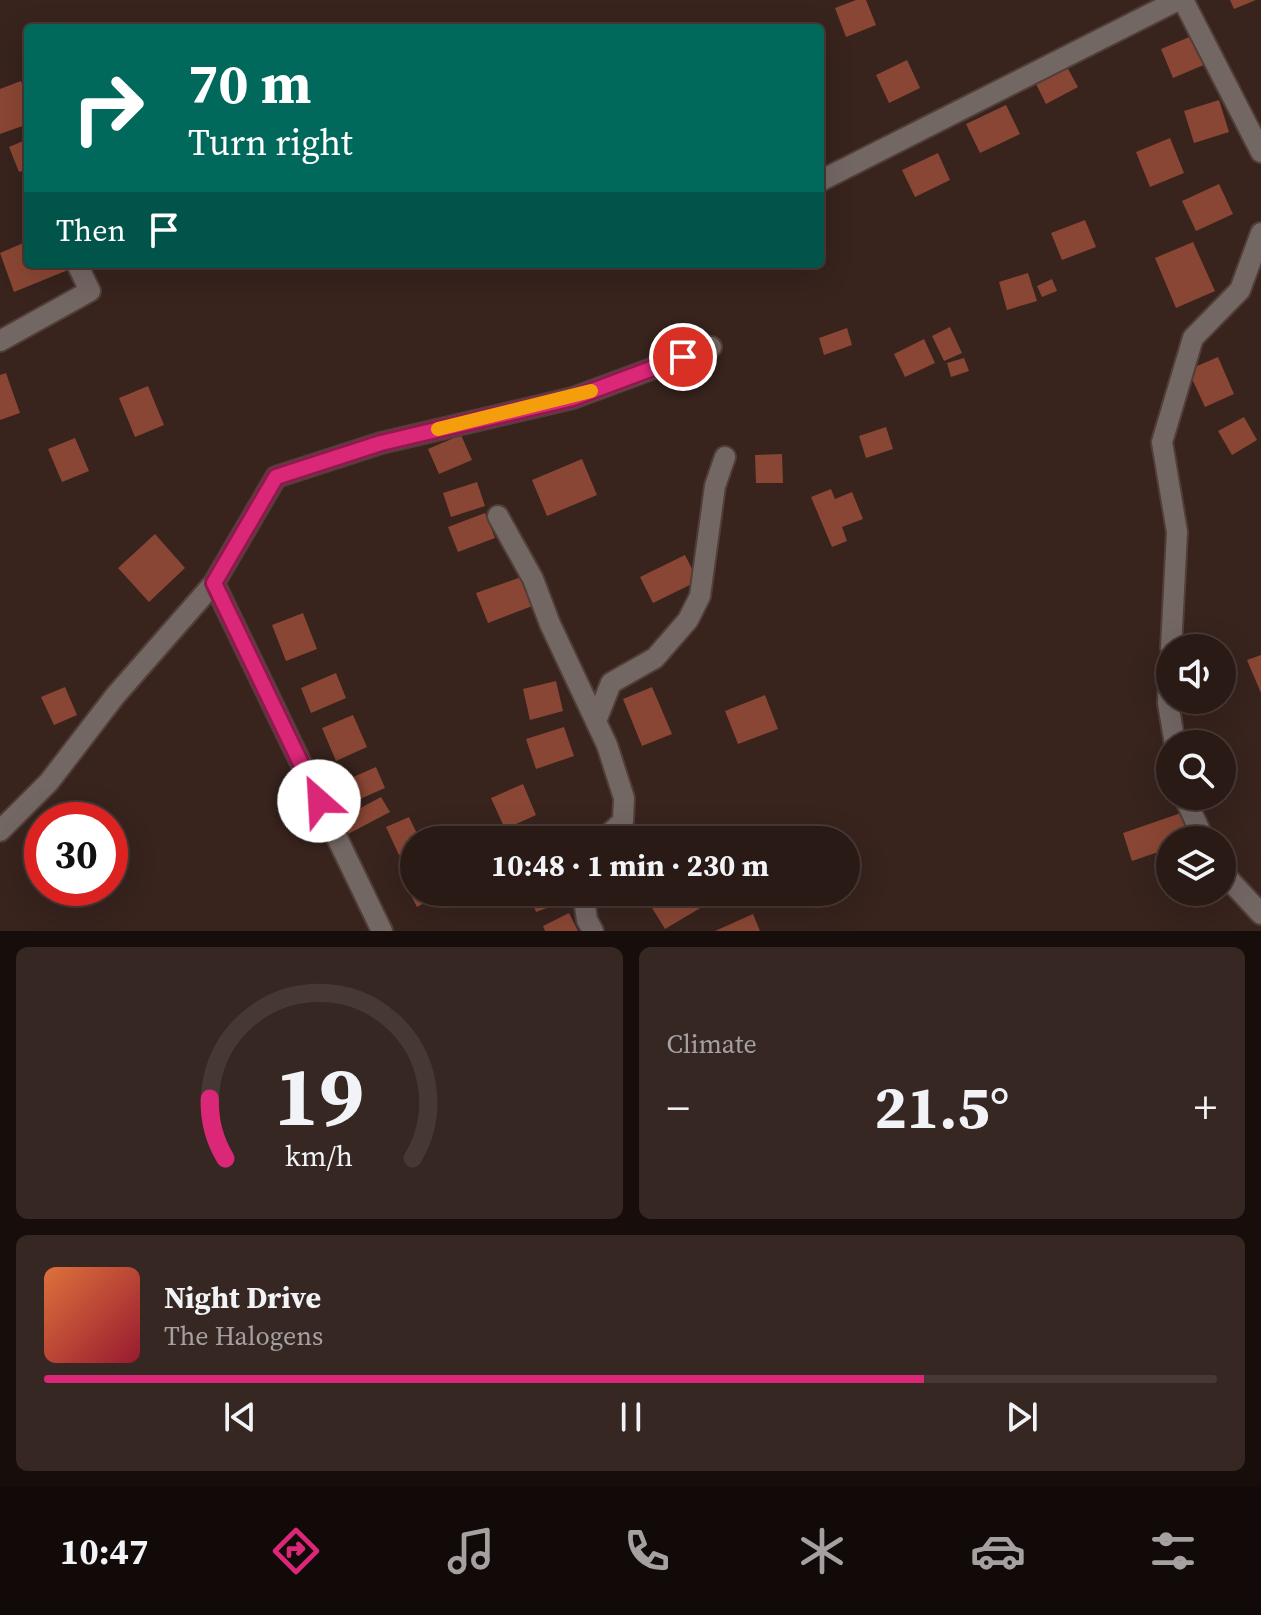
<!DOCTYPE html>
<meta charset="utf-8">
<style>
body{margin:0;font-family:"Source Serif 4",serif;background:#362723;color:#f1f3f6;height:100vh;display:flex;flex-direction:column;font-size:30px;white-space:nowrap}
*{box-sizing:border-box;margin:0}
p{font-size:26px;color:#a5a1a1}
.icon{flex:none;width:44px;height:44px;fill:none;stroke:currentColor;stroke-width:2;stroke-linecap:round;stroke-linejoin:round}
.map{position:relative;height:931px;overflow:hidden}
.details{display:flex;flex-direction:column;gap:16px;padding:16px;background:#170e0c;flex:1}
.details>*{flex:none}
.hud{position:absolute;left:24px;top:24px;width:800px;height:244px;border-radius:8px;box-shadow:0 8px 32px #0002,0 0 0 2px #463835;background:#00695c;color:#fff;overflow:hidden}
.controls{position:absolute;left:1156px;top:634px;display:grid;gap:16px}
.controls a{display:grid;place-items:center;width:80px;height:80px;border-radius:50%;background:#2a1a16;box-shadow:0 8px 32px #0002,0 0 0 2px #463835;font-size:40px}
.speed{position:absolute;left:24px;top:802px;display:flex;gap:16px;font-size:40px;font-weight:700;text-align:center}
.speed>*{display:grid;place-content:center;width:104px;height:104px;border-radius:50%;background:#2a1a16;box-shadow:0 8px 32px #0002,0 0 0 2px #463835;line-height:1}
.speed .limit{border:12px solid #d22;background:#fff;color:#111}
.pin{position:absolute;display:grid;place-items:center;width:68px;height:68px;color:#fff;margin:-34px;border:4px solid #fff;border-radius:50%;box-shadow:0 2px 8px #0007}
.me{position:absolute;width:88px;margin:-44px;rotate:334deg;stroke-linejoin:round;filter:drop-shadow(0 0 6px #0008)}
.turn{display:flex;align-items:center;gap:28px;height:168px;padding:0 32px;font-size:36px}
.turn .icon{width:104px;height:104px;stroke-width:2.5}
.turn b{display:block;font-size:56px;line-height:68px}
.then{display:flex;align-items:center;height:76px;padding:0 32px;background:#0003;gap:16px;font-size:30px}
.big{font-size:60px;font-weight:700;line-height:1.1}
.details .tile{flex:1;display:flex;flex-direction:column;justify-content:center;gap:12px;min-width:0;padding:0 28px;border-radius:12px;background:#362723}
.details .dial{align-items:center;gap:0}
.dial svg{height:208px;overflow:visible;fill:none;stroke:#463835;stroke-width:7;stroke-linecap:round;text-anchor:middle}
.dial text{fill:#f1f3f6;stroke:none}
.song{display:flex;align-items:center;gap:24px}
.cover{width:96px;height:96px;border-radius:12px;background:linear-gradient(135deg,hsl(20 70% 55%),hsl(350 70% 35%))}
.played{height:8px;border-radius:4px;background:linear-gradient(90deg,#db2777 75%,#463835 75%)}
.keys{display:flex;justify-content:space-around;direction:ltr}
.heat{display:flex;justify-content:space-between;align-items:center;font-size:44px;direction:ltr}
.details .tiles{flex:1;display:grid;gap:16px;grid-template-columns:1fr 1fr}
.tile:last-child{grid-column:span 2}
.trip{position:absolute;left:400px;top:826px;width:460px;height:80px;border-radius:40px;background:#2a1a16;box-shadow:0 8px 32px #0002,0 0 0 2px #463835;font-weight:700;line-height:80px;text-align:center}
.menu{display:flex;height:128px;justify-content:space-around;align-items:center;background:#110a09;color:#a5a1a1}
.menu .icon{width:56px;height:56px}
.menu .on{color:#db2777}
.menu b{font-size:36px;color:#f1f3f6}
.map>svg:first-child{display:block}
</style>
<div class="map">
<svg width="1261" height="931" viewBox="0 0 1261 931">
<rect width="100%" height="100%" fill="#38231d"/>
<path fill="#8a4634" d="M856,0H866L876,25L846,37L835,8Z
M1230,0H1256L1234,9Z
M1194,35L1206,64L1173,78L1161,49Z
M907,60L920,88L889,103L876,75Z
M1067,67L1078,87L1046,104L1036,84Z
M21,81L28,100V124L0,134V89Z
M1219,100L1229,132L1194,143L1184,111Z
M1006,105L1020,134L980,153L966,124Z
M1170,138L1184,173L1150,187L1136,152Z
M28,139V169L19,172L9,147Z
M938,153L950,180L915,197L902,170Z
M1219,184L1233,214L1196,231L1182,201Z
M1085,220L1096,247L1062,260L1051,233Z
M28,241V264H66L68,270L14,292L0,253Z
M1193,242L1215,291L1176,308L1155,258Z
M1028,273L1037,301L1007,310L999,282Z
M1052,279L1057,291L1042,297L1037,286Z
M950,327L962,353L944,361L932,336Z
M847,328L852,345L824,355L819,338Z
M924,339L935,363L905,377L894,354Z
M1218,357L1234,394L1205,407L1188,370Z
M964,358L969,371L951,377L947,363Z
M6,373L20,413L0,420V375Z
M148,386L164,425L135,437L119,398Z
M1244,417L1257,440L1232,455L1218,431Z
M886,427L893,449L866,458L859,436Z
M461,435L472,460L439,474L428,449Z
M75,438L89,471L62,482L48,449Z
M782,454L783,483H756L755,455Z
M582,459L597,495L547,516L532,480Z
M477,482L485,506L451,517L443,493Z
M831,489L835,499L852,492L863,519L842,527L847,541L832,547L811,497Z
M485,513L495,538L458,552L448,527Z
M155,534L185,568L149,602L118,568Z
M685,555L698,581L653,603L640,577Z
M524,576L535,605L488,623L476,593Z
M303,613L317,649L286,661L272,625Z
M1261,655V693L1247,660Z
M336,673L346,698L311,713L301,688Z
M556,681L563,711L530,720L523,689Z
M65,687L77,715L54,725L41,697Z
M652,687L672,734L642,746L623,699Z
M765,695L778,729L738,744L725,711Z
M353,715L367,747L336,761L322,728Z
M564,727L574,756L536,769L526,739Z
M376,767L385,788L360,799L351,778Z
M523,784L536,815L505,829L491,798Z
M381,797L390,812L348,834L340,819Z
M1181,813L1191,840H1170V848L1132,861L1123,833Z
M409,817L420,840H414V849L399,855L386,827Z
M414,878V892H443L417,907L405,884Z
M563,892L566,901L536,912L529,893Z
M656,892H713L717,898L665,929L646,898Z
M569,913L578,931H545L543,926Z
M753,914L760,931H715Z"/>
<g fill="none" stroke-linecap="round" stroke-linejoin="round">
<g stroke="#523e38" stroke-width="24">
<path id="street" d="M1183,0L1261,152
M820,181L1178,0
M0,341L90,291L77,264
M498,516L533,579L550,624L607,745L624,798L623,821L603,840
M214,583L276,477L381,443L573,398L711,347
M1171,648L1177,532L1162,442L1193,338L1240,290L1261,233
M1170,662L1168,703L1175,744
M596,721L611,683L655,658L688,620L700,596L715,486L725,457
M1184,796L1204,840
M0,831L49,782L115,696L214,583L382,931
M1222,872L1261,914
M583,892L587,920L593,931"/>
</g>
<use href="#street" stroke="#736764" stroke-width="20"/>
</g>
<g fill="none" stroke-linecap="round" stroke-linejoin="round">
<g stroke="#8e194d" stroke-width="20">
<path id="route" d="M319,801L214,583L276,477L381,443L573,398L683,357"/>
</g>
<use href="#route" stroke="#db2777" stroke-width="14"/>
<path stroke="#f59e0b" stroke-width="14" d="M438,429L591,391"/>
</g>
</svg>
<div class="controls">
<a><svg class="icon" aria-label="sound" viewBox="0 0 24 24"><path d="M4 9h4l5-4v14l-5-4H4zM17 9q2 3 0 6"/></svg></a>
<a><svg class="icon" aria-label="search" viewBox="0 0 24 24"><circle cx="10" cy="10" r="6"/><path d="M15 15l6 6"/></svg></a>
<a><svg class="icon" aria-label="layers" viewBox="0 0 24 24"><path d="M12 4l9 5-9 5-9-5zM3 14l9 5 9-5"/></svg></a>
</div>
<div class="speed"><div class="limit">30</div></div>
<div class="pin" style="left:683px;top:357px;background:#d93025"><svg class="icon" aria-label="arrive" viewBox="0 0 24 24"><path d="M6 21V4h12l-3 4 3 4H6"/></svg></div>
<svg class="me" style="left:319px;top:801px" viewBox="-20 -20 40 40"><circle r="19" fill="#fff"/><path d="M0-13L10 11 0 6-10 11z" fill="#db2777"/></svg>
<div class="trip">10:48 · 1 min · 230 m</div>
<div class="hud">
<div class="turn"><svg class="icon" aria-label="right" viewBox="0 0 24 24"><path d="M7 20v-9h11M14 6l5 5-5 5"/></svg><div><b>70 m</b>Turn right</div></div>
<div class="then">Then<svg class="icon" aria-label="arrive" viewBox="0 0 24 24"><path d="M6 21V4h12l-3 4 3 4H6"/></svg></div>
</div>
</div>
<section class="details">
<div class="tiles">
<div class="tile dial"><svg viewBox="0 0 100 80">
<path d="M14 69A42 42 0 1 1 86 69"/>
<path d="M14 69A42 42 0 0 1 8 46" stroke="#db2777"/>
<text x="50" y="56" font-size="32" font-weight="700">19</text>
<text x="50" y="72" font-size="11">km/h</text>
</svg></div>
<div class="tile"><p>Climate</p>
<div class="heat"><a>−</a><b class="big">21.5°</b><a>+</a></div>
</div>
<div class="tile">
<div class="song"><i class="cover"></i><div><b>Night Drive</b><p>The Halogens</p></div></div>
<div class="played"></div>
<div class="keys"><svg class="icon" aria-label="previous" viewBox="0 0 24 24"><path d="M18 5L8 12l10 7zM5 5v14"/></svg><svg class="icon" aria-label="pause" viewBox="0 0 24 24"><path d="M8 5v14M16 5v14"/></svg><svg class="icon" aria-label="next" viewBox="0 0 24 24"><path d="M6 5l10 7-10 7zM19 5v14"/></svg></div>
</div>
</div>
</section>
<nav class="menu">
<b>10:47</b>
<svg class="icon on" aria-label="directions" viewBox="0 0 24 24"><path d="M12 3l9 9-9 9-9-9zM9 14v-3h6M13 9l2 2-2 2"/></svg>
<svg class="icon" aria-label="music" viewBox="0 0 24 24"><path d="M9 18V5l10-2v13"/><circle cx="6" cy="18" r="3"/><circle cx="16" cy="16" r="3"/></svg>
<svg class="icon" aria-label="phone" viewBox="0 0 24 24"><path d="M5 4h4l2 5-3 2q2 4 5 5l2-3 5 2v4C11 20 4 13 5 4z"/></svg>
<svg class="icon" aria-label="climate" viewBox="0 0 24 24"><path d="M12 3v18M4 7l16 10M4 17L20 7"/></svg>
<svg class="icon" aria-label="car" viewBox="0 0 24 24"><path d="M5 17H2v-5l4-1 3-4h7l3 4 3 1v5h-3M9 17h6M6 11h13"/><circle cx="7" cy="17" r="2"/><circle cx="17" cy="17" r="2"/></svg>
<svg class="icon" aria-label="filters" viewBox="0 0 24 24"><path d="M4 7h16M4 17h16"/><circle cx="9" cy="7" r="2"/><circle cx="15" cy="17" r="2"/></svg>
</nav>
